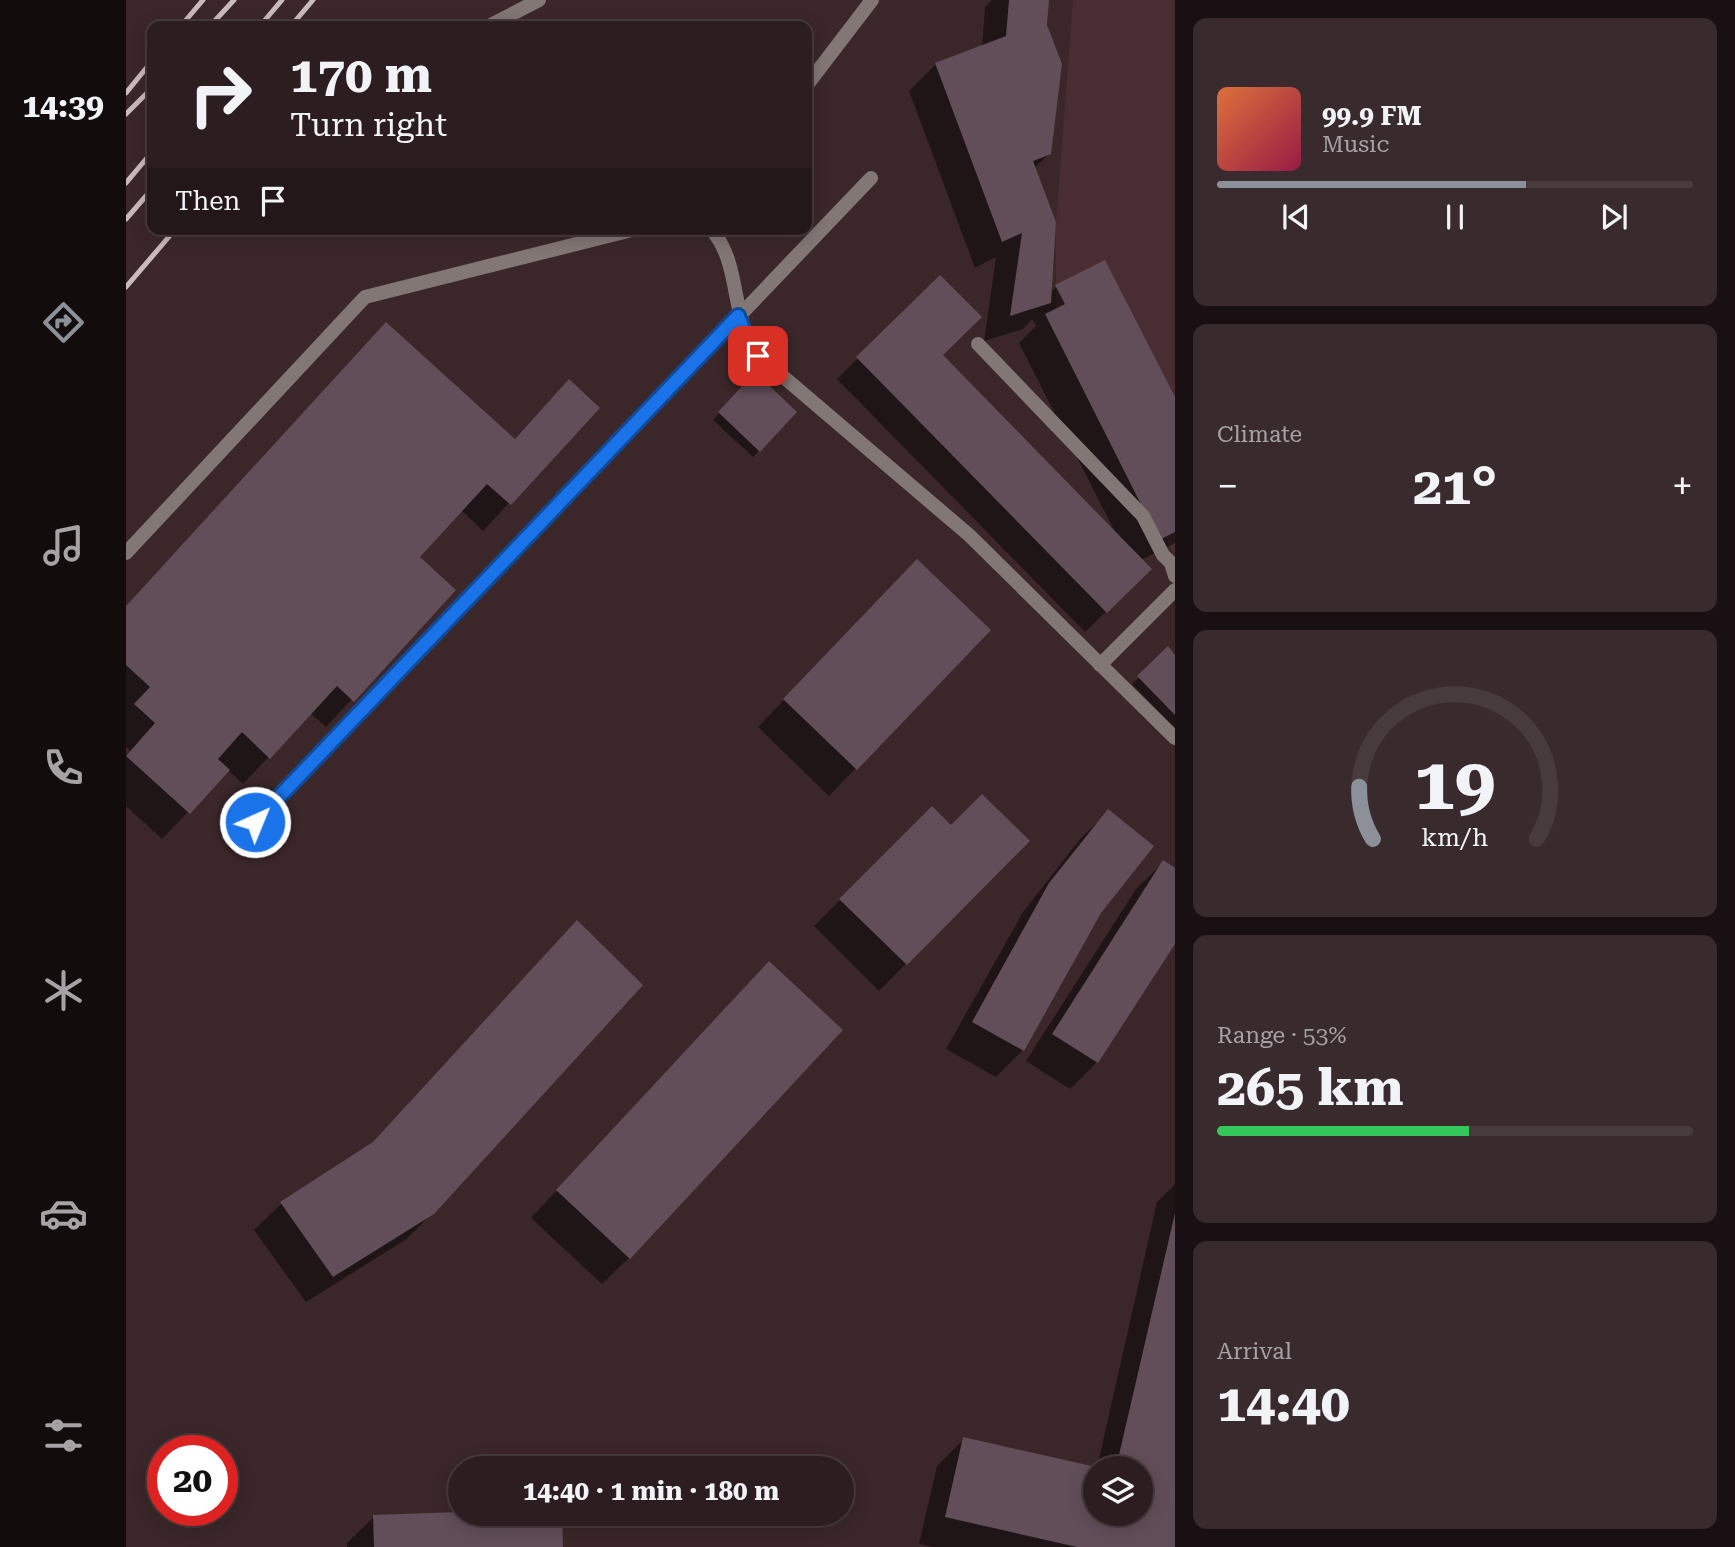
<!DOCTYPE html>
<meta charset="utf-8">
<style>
body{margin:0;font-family:"Roboto Serif",serif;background:#382a2d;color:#f1f3f6;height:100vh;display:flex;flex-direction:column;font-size:26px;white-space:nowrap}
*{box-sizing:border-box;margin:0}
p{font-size:23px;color:#a6a2a5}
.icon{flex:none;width:38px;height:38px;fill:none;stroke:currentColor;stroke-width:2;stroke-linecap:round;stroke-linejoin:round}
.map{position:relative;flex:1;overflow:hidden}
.details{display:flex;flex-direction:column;gap:18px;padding:18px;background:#181012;width:560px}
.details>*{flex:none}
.guide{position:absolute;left:21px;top:21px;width:665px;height:214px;border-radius:14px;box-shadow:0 4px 18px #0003,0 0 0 2px #483b3e;background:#2c1d20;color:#f1f3f6;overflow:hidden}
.fabs{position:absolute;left:957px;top:1456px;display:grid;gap:14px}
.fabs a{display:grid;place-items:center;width:70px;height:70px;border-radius:50%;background:#2c1d20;box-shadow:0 4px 18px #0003,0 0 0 2px #483b3e;font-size:35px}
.speed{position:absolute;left:21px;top:1435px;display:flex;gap:14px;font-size:35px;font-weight:700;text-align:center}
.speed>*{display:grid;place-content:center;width:91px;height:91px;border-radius:50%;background:#2c1d20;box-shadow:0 4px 18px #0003,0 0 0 2px #483b3e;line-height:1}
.speed .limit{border:10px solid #d22;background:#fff;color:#111}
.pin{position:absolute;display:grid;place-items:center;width:60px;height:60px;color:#fff;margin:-30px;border-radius:14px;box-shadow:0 4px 10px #0006}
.me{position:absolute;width:77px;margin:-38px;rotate:44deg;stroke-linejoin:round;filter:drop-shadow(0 0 5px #0008)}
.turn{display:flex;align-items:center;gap:24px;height:147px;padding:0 28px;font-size:32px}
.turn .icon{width:91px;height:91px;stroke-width:2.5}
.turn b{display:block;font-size:49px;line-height:60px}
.then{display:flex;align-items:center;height:66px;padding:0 28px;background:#0003;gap:14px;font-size:26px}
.big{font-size:52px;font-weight:700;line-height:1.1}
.details .card{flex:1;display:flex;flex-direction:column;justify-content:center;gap:10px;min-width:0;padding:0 24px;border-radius:14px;background:#382a2d}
.details .dial{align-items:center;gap:0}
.dial svg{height:182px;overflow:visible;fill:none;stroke:#483b3e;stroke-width:7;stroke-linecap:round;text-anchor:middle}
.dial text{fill:#f1f3f6;stroke:none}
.song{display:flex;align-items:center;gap:21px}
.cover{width:84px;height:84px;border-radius:10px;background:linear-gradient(135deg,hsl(20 70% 55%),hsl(340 70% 35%))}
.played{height:7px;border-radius:4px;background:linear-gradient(90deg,#8c9099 65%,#483b3e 65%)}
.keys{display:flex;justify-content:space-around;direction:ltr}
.heat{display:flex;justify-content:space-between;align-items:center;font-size:38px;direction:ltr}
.charge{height:10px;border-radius:5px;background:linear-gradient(90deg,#34c759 53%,#483b3e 0)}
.trip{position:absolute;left:322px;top:1456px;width:406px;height:70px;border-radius:35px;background:#2c1d20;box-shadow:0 4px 18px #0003,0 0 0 2px #483b3e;font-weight:700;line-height:70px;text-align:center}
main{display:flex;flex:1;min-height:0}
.tab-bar{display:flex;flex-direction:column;width:126px;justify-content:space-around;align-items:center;background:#120c0d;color:#a6a2a5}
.tab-bar .icon{width:49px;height:49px}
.tab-bar .on{color:#8c9099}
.tab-bar b{font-size:32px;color:#f1f3f6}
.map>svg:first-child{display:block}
</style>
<main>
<nav class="tab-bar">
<b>14:39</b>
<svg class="icon on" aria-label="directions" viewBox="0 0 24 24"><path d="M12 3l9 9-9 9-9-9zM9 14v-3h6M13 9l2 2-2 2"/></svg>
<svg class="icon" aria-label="music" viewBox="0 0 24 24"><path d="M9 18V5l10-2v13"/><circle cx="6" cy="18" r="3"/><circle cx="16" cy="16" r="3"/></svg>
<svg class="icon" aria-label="phone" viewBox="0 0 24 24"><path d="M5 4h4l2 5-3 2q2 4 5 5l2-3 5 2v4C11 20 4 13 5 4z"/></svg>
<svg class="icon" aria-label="climate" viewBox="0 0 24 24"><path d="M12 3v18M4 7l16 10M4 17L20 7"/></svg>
<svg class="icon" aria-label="car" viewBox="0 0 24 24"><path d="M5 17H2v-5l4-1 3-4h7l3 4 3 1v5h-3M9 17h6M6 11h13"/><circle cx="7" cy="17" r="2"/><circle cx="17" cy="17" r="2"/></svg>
<svg class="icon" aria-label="filters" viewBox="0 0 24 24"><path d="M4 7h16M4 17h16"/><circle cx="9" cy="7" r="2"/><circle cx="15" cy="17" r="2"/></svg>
</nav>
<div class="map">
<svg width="1049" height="1547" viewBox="0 0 1049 1547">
<rect width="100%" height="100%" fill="#3b272a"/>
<path fill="#482d32" d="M947,0H1049V556L930,310V222Z"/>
<path fill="#0007" d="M866,0H921L923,154L908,169L924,293L930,287L1049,401V543L1015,560L1024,569L959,632L711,379L814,277L815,356L989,532L893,343L910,326L906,319L897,329L858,341L870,257L849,268L783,91L810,64L856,47L859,7Z
M260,324L387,441L417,408H472L357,531L335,510L292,557L328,590L200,727L184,713L117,784L102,770L36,839L0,806V755L4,751L0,747V606Z
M629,375L669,412L627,457L587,420Z
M765,588L862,630L703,796L632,727Z
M1042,649L1049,658V728L1006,684Z
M806,808L825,827L901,841L753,991L688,926Z
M982,812L973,912L897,1050L870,1077L820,1049L897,912L955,838Z
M1037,863L1049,870V940L971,1062L944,1089L900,1061L1010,889Z
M643,963L503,1258L476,1284L405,1218Z
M243,1147L307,1213L279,1240L180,1302L128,1230L155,1204Z
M1049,1184V1547H807L793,1544L811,1466L838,1439L970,1514H1015V1468H971L1031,1202Z
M334,1514H434L435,1547H221V1543L248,1517Z"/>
<path fill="#624e59" d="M883,0H923L921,25L936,64L925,154L907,161L930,222L925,303L884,316L896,233L876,242L809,63L880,36Z
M979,260L1049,397V532L1033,540L919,314L939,304L929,285Z
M814,275L856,317L817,355L1026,569L981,613L730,357Z
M260,322L389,439L443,379L474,408L385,505L361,484L294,557L330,590L228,702L211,686L144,759L116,732L92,759L104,770L64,814L0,756L29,723L8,704L24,687L0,665V606Z
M629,372L671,412L634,452L592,412Z
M791,559L865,630L731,770L657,699Z
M1042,646L1049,655V715L1011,676Z
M856,794L904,841L781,965L713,899L806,806L825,825Z
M982,809L1028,846L975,913L898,1051L846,1022L923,883Z
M1037,860L1049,868V944L972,1063L926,1034Z
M451,920L517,985L308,1214L207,1277L154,1202L247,1142Z
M643,961L717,1030L504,1259L430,1190Z
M1049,1213V1547H951L819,1517L837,1437L970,1467V1514H1015V1468H990Z
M334,1512L436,1514L437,1547H248L247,1515Z"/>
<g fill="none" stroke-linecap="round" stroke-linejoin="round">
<path stroke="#837775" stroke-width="14" d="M363,26L413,0
M681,85L746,0
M585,229C617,266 602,315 633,356L843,535L1049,738
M852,344L1017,516L1037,555L1045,563L1049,576
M0,553L239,297L510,229
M974,665L1049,590
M129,823L745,178"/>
<path stroke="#c9babc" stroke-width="5" d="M55,26L77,0
M84,26L108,0
M134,26L156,0
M165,26L187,0
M0,93L26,61
M0,114L26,88
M0,183L26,152
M0,219L26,189
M0,287L47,232"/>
</g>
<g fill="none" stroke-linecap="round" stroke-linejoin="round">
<g stroke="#114b97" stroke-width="18">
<path id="route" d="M129,822L612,316L622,342L632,356"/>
</g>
<use href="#route" stroke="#1a73e8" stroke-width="12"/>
</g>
</svg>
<div class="fabs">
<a><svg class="icon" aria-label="layers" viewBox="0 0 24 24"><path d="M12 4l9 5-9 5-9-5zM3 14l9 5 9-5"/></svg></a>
</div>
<div class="speed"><div class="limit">20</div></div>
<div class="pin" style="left:632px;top:356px;background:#d93025"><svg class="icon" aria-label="arrive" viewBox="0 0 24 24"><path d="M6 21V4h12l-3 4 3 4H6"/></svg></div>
<svg class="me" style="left:129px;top:822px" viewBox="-20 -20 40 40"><circle r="17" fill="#1a73e8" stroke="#fff" stroke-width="3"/><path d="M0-11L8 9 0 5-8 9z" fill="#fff"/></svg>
<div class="trip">14:40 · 1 min · 180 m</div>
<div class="guide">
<div class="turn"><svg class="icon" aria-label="right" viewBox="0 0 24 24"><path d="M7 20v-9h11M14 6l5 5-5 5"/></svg><div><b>170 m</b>Turn right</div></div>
<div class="then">Then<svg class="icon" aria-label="arrive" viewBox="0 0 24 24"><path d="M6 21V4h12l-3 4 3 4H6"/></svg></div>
</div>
</div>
<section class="details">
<div class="card">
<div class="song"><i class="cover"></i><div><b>99.9 FM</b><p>Music</p></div></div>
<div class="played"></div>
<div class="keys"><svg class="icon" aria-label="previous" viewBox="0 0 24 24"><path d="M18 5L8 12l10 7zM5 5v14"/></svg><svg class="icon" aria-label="pause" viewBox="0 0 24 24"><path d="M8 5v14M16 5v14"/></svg><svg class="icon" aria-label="next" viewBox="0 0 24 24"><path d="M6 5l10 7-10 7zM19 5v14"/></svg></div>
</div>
<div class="card"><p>Climate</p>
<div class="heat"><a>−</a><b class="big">21°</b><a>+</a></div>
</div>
<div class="card dial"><svg viewBox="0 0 100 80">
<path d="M14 69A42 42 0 1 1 86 69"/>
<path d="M14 69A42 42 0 0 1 8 46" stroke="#8c9099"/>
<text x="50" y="56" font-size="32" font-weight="700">19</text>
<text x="50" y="72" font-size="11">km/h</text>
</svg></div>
<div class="card"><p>Range · 53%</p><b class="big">265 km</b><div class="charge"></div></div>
<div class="card"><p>Arrival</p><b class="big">14:40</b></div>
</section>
</main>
